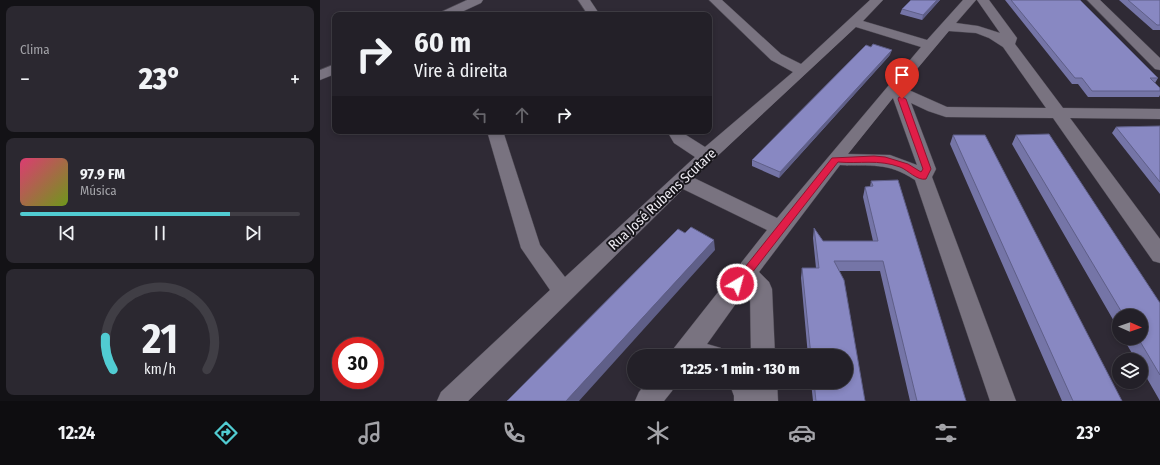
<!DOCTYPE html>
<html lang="pt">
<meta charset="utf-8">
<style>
body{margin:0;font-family:"Fira Sans Condensed",sans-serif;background:#2b2830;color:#f1f3f6;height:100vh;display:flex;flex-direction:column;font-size:15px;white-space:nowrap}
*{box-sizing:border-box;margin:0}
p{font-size:13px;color:#a3a3a8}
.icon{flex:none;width:22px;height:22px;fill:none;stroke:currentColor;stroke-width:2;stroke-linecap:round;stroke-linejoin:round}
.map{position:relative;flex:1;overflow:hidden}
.side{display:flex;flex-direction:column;gap:6px;padding:6px;background:#131216;width:320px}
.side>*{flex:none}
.top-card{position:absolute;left:12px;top:12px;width:380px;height:122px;border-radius:8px;box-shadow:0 2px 6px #0003,0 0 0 1px #403e45;background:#232028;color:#f1f3f6;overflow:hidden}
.needle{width:26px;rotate:92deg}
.fabs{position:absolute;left:792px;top:309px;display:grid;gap:8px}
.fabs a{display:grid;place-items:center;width:36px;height:36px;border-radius:50%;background:#232028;box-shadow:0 2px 6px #0003,0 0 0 1px #403e45;font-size:20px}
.speed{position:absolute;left:12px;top:337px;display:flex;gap:8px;font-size:20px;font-weight:700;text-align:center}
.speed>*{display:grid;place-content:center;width:52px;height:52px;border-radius:50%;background:#232028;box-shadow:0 2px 6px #0003,0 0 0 1px #403e45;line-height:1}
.speed .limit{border:6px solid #d22;background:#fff;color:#111}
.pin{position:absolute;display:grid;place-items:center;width:34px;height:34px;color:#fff;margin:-41px -17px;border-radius:50% 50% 50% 0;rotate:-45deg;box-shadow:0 0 4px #0007}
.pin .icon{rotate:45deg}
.me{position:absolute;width:44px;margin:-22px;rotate:37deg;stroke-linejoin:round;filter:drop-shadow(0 0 3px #0008)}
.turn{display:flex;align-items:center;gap:14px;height:84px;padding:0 16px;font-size:18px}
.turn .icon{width:52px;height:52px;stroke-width:2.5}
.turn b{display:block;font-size:28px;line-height:34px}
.lanes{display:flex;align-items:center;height:38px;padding:0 16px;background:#0003;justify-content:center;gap:20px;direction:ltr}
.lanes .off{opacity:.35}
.big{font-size:30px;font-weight:800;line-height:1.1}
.side .tile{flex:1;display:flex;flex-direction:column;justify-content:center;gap:6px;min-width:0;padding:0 14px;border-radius:8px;background:#2b2830}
.side .dial{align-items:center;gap:0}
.dial svg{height:104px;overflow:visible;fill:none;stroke:#403e45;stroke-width:7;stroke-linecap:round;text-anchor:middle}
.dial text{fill:#f1f3f6;stroke:none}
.song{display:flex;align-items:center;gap:12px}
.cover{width:48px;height:48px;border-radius:6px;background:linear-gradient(135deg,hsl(340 70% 55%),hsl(80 70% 35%))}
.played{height:4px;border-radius:2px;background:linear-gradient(90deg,#51ccd2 75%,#403e45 75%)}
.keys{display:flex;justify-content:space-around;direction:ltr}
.heat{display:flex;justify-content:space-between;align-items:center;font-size:22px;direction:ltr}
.trip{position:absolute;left:307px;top:349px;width:226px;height:40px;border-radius:20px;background:#232028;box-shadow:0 2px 6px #0003,0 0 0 1px #403e45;font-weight:800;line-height:40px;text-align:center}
.menu{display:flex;height:64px;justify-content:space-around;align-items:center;background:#0e0d10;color:#a3a3a8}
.menu .icon{width:28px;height:28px}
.menu .selected{color:#51ccd2}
.menu b{font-size:18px;color:#f1f3f6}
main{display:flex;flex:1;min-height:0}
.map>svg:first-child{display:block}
</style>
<main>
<section class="side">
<div class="tile"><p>Clima</p>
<div class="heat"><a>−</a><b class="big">23°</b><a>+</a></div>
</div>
<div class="tile">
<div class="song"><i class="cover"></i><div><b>97.9 FM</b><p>Música</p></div></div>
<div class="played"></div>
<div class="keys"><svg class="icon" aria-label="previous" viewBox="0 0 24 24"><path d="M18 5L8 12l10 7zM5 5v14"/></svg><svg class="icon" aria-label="pause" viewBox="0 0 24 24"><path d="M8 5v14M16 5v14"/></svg><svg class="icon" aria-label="next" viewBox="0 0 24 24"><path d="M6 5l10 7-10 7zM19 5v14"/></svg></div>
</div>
<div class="tile dial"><svg viewBox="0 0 100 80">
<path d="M14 69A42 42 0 1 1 86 69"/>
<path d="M14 69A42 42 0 0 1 8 44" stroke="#51ccd2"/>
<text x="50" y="56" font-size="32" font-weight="700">21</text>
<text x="50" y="72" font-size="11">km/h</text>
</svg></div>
</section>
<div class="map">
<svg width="840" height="401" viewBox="0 0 840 401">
<rect width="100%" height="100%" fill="#2f2a35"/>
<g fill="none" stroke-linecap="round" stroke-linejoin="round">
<g stroke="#4b4750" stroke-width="1">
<path id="minor" d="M147,0H163L161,3L135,15H119L121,12Z
M258,0H270L280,15H268Z
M389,0H402L461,54L481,64L550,0H563L543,21L607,40L643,0H656L636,23L658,26L680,33L657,0H669L697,38L695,44L743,108L840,109V119L750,118L840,239V263L833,261L733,118L626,117L608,111L591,103L616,169L612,177L696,401H670L595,180C566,161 552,167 520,165L439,272L449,282L452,289L455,356H431L430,292L427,288L387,344L401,348L404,356H351L354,348L447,230L363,189L148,401H117L121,392L230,290L201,248L167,131H183L220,245L245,277L375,157L354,143L347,131H363L366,135L385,147L473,72L451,60ZM536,27L601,47L457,218L374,178ZM629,31L656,33L669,38L683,47L726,108L627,107L582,87ZM573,98L597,165L570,155L528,154Z
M767,0H780L840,58V70L835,69Z
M15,64V74L0,80V70Z
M327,382H356L352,391L344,401H315L319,392Z
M409,382H457L458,401H414V396Z"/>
</g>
<use href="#minor" fill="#797380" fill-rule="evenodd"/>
</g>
<path fill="#7575a7" d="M591,0H620L602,20L580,14L582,9Z
M685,0H760L838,78L835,83L840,88V95L839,97H768L758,84H752Z
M799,0H840V30H833Z
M570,55L459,178L432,166V160Z
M840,126V194L792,133L796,127Z
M633,135L802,401H742L630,144Z
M696,135L840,303V401L821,368V360H816L803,338H821V316H799V330L692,144Z
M551,181L646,401H590L560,271H519L545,401H493L491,382H526V356H488L481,278L482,268H496L493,238L494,228L503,241H553L543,197L545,187H550Z"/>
<path fill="#5f5f88" d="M617,0H620L602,20L603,15Z
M572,50L570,55L459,178L460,172Z
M394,240L395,250L259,401H246Z"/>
<path fill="#8888c2" stroke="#5f5f88" d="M591,0H617L603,15L582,9Z
M691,0H760L838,78H830L840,88V91H772L762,78H755Z
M808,0H840V25H837Z
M553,44L572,50L460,172L432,160L546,45L551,47Z
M840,126V182L796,127Z
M729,134L840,303V375L818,338H821V316H804L696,135Z
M633,135H665L802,401H753Z
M578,180L646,401H597L563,261H514L524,280L545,401H496L494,382H526V356H491L482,268H499L494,228L503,241H558L545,187L553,186L551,181Z
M371,227L394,240L246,401H187L358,229L365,233Z"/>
<path fill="#e11d48" stroke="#92132f" d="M579,97H582L586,99L611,169L606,179C597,181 588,170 580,167C558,159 540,164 518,162L421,287L417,289L414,287L412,284L414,281L512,158L554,156L565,157L588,164L601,172L603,169L578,99Z"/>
<g text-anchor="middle" stroke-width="4" stroke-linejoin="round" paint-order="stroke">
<g font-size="14" fill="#efecf3" stroke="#161419">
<text transform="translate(342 199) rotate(-43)" y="5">Rua José Rubens Scutare</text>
</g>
</g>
</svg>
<div class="fabs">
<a><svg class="needle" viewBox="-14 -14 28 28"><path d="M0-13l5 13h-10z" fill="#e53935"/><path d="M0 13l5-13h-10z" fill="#a3a3a8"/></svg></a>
<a><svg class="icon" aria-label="layers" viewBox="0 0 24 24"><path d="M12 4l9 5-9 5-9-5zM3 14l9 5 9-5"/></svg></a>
</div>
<div class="speed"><div class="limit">30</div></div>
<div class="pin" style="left:582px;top:99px;background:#d93025"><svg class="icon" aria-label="arrive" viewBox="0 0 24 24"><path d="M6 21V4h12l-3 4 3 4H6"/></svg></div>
<svg class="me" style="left:417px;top:284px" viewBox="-20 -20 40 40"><circle r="17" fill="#e11d48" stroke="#fff" stroke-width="3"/><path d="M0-11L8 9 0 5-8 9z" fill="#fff"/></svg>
<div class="trip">12:25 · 1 min · 130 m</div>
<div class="top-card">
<div class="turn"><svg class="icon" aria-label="right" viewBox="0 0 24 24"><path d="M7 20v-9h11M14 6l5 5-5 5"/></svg><div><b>60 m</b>Vire à direita</div></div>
<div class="lanes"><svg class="icon off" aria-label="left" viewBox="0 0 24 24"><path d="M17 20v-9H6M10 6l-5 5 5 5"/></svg><svg class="icon off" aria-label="ahead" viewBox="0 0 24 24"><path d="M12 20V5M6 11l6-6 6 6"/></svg><svg class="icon" aria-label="right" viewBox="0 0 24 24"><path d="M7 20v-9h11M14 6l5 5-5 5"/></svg></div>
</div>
</div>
</main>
<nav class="menu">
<b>12:24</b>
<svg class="icon selected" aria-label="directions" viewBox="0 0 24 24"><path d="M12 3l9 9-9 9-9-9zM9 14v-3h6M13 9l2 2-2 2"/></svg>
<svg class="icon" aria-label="music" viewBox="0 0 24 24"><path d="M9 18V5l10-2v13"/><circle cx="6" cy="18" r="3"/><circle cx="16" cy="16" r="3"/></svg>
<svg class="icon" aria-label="phone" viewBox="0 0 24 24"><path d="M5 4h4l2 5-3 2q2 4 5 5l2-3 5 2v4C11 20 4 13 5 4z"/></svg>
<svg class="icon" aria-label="climate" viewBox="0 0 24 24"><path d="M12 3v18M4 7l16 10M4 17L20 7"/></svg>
<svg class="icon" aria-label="car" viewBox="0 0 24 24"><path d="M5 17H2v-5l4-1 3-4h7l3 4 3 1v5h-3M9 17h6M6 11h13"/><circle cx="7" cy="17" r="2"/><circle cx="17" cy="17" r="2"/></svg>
<svg class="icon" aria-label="filters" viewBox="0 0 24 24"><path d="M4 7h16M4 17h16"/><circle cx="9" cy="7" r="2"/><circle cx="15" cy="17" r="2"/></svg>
<b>23°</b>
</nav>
